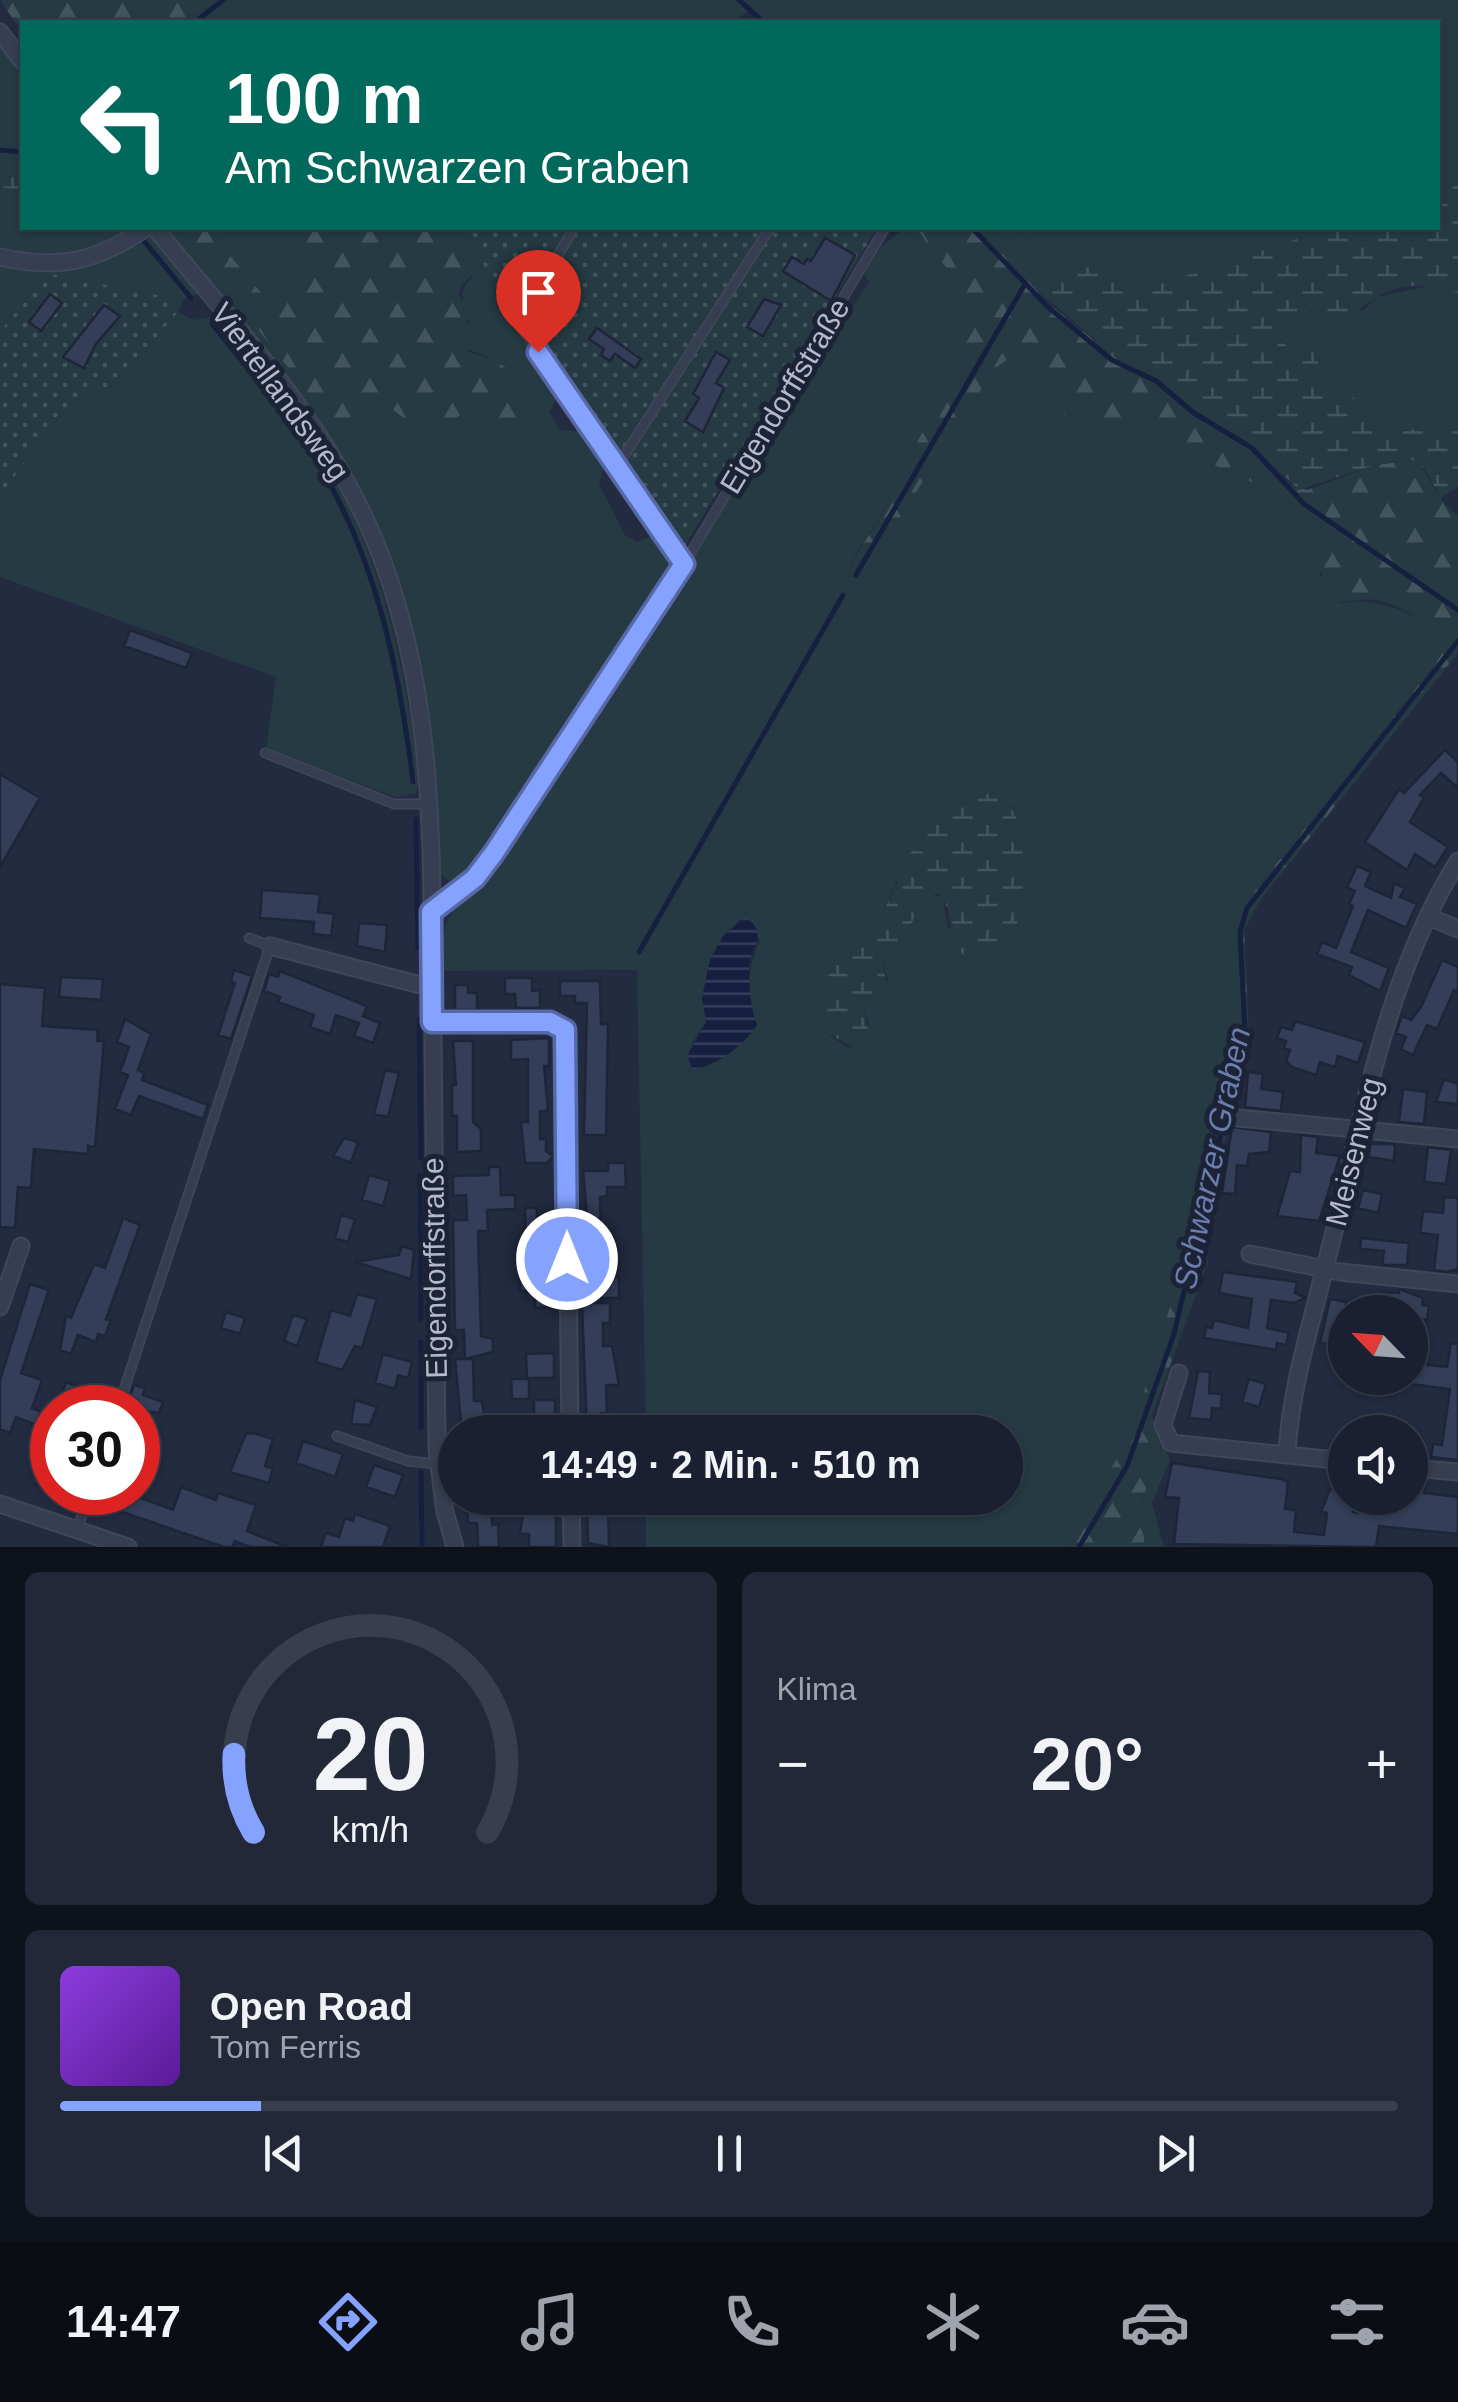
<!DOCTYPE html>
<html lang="de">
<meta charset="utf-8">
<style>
body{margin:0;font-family:Arial,sans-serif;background:#232839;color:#f1f3f6;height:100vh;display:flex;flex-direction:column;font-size:38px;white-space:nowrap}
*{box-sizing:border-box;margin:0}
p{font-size:32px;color:#9fa3ab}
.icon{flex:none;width:55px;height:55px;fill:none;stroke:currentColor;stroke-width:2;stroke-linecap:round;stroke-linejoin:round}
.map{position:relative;height:1547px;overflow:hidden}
.sheet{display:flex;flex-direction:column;gap:25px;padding:25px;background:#0e121b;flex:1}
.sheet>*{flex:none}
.guide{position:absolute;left:20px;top:20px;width:1420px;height:210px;border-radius:0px;box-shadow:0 2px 8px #0004,0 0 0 2px #383e4d;background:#00695c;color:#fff;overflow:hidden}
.needle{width:65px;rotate:295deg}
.buttons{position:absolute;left:1328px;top:1295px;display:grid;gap:20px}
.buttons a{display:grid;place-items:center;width:100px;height:100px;border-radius:50%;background:#1a2031;box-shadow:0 2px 8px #0004,0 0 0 2px #383e4d;font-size:50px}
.speed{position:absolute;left:30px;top:1385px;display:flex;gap:20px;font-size:50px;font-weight:700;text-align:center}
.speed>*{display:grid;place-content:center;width:130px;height:130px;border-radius:50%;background:#1a2031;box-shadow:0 2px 8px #0004,0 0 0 2px #383e4d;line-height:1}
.speed .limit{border:15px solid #d22;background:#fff;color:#111}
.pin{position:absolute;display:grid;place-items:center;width:85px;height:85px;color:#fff;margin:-102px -42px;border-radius:50% 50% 50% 0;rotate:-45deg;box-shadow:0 0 10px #0007}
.pin .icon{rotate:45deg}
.me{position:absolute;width:110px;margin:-55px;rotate:0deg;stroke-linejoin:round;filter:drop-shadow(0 0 8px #0008)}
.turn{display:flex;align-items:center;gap:35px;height:210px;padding:0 40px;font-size:45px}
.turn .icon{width:130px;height:130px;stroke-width:2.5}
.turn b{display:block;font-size:70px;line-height:85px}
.big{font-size:75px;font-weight:700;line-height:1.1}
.sheet .card{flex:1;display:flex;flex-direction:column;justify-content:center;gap:15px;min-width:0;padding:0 35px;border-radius:15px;background:#232839}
.sheet .dial{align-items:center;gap:0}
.dial svg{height:260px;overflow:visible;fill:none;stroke:#383e4d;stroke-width:7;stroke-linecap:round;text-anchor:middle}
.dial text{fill:#f1f3f6;stroke:none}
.song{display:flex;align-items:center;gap:30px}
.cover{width:120px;height:120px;border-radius:15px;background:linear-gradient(135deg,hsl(270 70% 55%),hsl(270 70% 35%))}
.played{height:10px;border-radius:5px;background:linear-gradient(90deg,#85a2ff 15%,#383e4d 15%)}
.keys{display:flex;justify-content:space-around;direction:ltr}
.heat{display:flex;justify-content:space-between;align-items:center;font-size:55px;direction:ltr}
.sheet .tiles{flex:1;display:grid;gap:25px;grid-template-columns:1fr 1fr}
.card:last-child{grid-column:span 2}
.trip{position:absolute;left:438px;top:1415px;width:585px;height:100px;border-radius:50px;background:#1a2031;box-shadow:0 2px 8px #0004,0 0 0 2px #383e4d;font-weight:700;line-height:100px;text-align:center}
.menu{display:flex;height:160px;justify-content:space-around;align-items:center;background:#0a0d14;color:#9fa3ab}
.menu .icon{width:70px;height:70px}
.menu .active{color:#85a2ff}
.menu b{font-size:45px;color:#f1f3f6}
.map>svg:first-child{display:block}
</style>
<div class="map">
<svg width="1458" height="1547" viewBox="0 0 1458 1547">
<defs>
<pattern id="forest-firs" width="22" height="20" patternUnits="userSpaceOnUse" patternTransform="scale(2.5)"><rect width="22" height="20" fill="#253a42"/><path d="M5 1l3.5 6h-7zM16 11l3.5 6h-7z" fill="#42545c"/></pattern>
<pattern id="wetland-marsh" width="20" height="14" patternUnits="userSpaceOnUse" patternTransform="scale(2.5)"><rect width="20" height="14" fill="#253a42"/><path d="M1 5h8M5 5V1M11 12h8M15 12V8" fill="none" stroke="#42545c"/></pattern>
<pattern id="garden-dots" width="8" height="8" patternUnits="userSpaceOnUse" patternTransform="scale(2.5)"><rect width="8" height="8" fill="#253a42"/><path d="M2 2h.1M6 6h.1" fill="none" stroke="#42545c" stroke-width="1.8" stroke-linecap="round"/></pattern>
<pattern id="water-rules" width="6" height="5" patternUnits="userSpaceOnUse" patternTransform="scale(2.5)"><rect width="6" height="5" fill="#152040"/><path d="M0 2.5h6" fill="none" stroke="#353e5a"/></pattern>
</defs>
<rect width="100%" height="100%" fill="#232b41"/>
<path fill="#253a42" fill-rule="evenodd" d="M227,0H1458V182L1438,192V22H762L750,11L730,22H211L214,12Z
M0,46L22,74V160L0,156Z
M0,187L22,191V228H128C87,259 48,258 0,250Z
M163,228H179L339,433L381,401C421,431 426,441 470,408L490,418L488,357L462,347L460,333L469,321C457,292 461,286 484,265L511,321L559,394L549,412L560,430L578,431L604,465L599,484L625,535L637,542L651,536L670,556L672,567L654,596L481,859L461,879L450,882L441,874C436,732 419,588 345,463C295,378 225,304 163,228Z
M207,228H313L300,251L295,277L263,295Z
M904,228H917C932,253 960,279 970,306C983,342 912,448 893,484C888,518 855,542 848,576L862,578L994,369L1011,356L1044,367L1065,417L1078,426L1165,418L1205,461L1276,493L1324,544L1326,561L1320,575L1340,603C1380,598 1401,608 1435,629L1436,663L1243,906L1236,1037L1191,1238L1133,1427L1070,1547H646V1508H664L665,1498H1005V1432H646L637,970L440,971C439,935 445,912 475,887L685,573L842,307L853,306L869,282L864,274L880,248ZM994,791L1013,808L1026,855L948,930L943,897L929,894L922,899L908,932L882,961L888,980L862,1005L869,1023L850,1049L825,1032L823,991L834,961L882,915L897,880L954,808ZM742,918L760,940C751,960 741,1000 755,1019C742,1046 724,1060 695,1070L692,1043L706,1022L702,998L710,960L723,936Z
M1040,228H1330L1139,291L1125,285L1104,262L1031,285L1000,251L999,243Z
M144,236L153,237L198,294L183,300L47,273L0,332V264C58,276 95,271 144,236Z
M1438,284L1458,293V420L1374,437L1357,400L1324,378L1313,348H1288L1275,332L1303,302L1312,312L1364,310L1377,297Z
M178,312L193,320L216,316C246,353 280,389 306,429C377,537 405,655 419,781L416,793L396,797L266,749L276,677L0,577V496L70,402L116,385Z
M1157,1429L1170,1460L1152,1503L1164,1547H1145L1140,1506L1161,1450Z"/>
<path fill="url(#forest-firs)" d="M0,0H227L214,12L211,22H22V32Z
M179,228H207L263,295L295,277L299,251L313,228H466L484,265L461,285L459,295L470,314L460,339L469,352C487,357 507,364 519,380L516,424L504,434L490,418L470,408C425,441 422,431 381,401L339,433Z
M917,228H1040L999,243L1000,251L1052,306L1114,356L1156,378L1196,412L1254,448L1291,485L1307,490L1375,465L1414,460C1432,476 1437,503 1458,515V653L1260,900L1244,930L1249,1035L1217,1173L1206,1239L1208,1262L1152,1415L1161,1450L1140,1505L1145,1547H1070L1133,1427L1191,1238L1236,1037L1234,929L1243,906L1436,663L1435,629C1417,618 1398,604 1377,600C1357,597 1339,608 1321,596L1324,544L1276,493L1205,461L1165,418L1078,426L1065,417L1044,367L1012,356L994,369L862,578L848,576C857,542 888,518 893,484C912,448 982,343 969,306C960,279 932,253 917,228Z"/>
<path fill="url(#wetland-marsh)" d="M0,156L22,160V191L0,187Z
M1458,182V293C1434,283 1399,282 1376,298C1346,318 1334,332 1303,303L1297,308L1298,315L1275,332L1288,348H1313L1324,378L1357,400L1374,437L1458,420V487L1441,498L1425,470L1413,460L1375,465L1299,490L1254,448L1196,412L1156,378L1114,356L1031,285L1104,262L1125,285L1139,291L1330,228H1438V192Z
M994,791C1043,815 1039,974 963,955C945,933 955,909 938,893L922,899L908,932L882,961L887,986L863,1005L871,1046L863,1052L825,1032L823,991L834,961L882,915L910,854L936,822L954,808Z"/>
<path fill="url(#garden-dots)" d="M466,228H877L686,544L677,548L613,462L517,314L511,321Z
M47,273L183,300L178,312L116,385L70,402L0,496V332Z"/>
<path fill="url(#water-rules)" d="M745,917C771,934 749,947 749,969C750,991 750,1005 757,1025C743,1047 718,1064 693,1070L687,1056L706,1022L702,998L710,960L723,936Z"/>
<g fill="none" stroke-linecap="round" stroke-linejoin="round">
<path stroke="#152040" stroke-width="5" d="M739,0L763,22
M195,22L223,0
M0,150L22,152
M972,228L1048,307L1112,360L1156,381L1194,413L1252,448L1304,504L1458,610
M144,241L191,298
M212,324C247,367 284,410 314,457C376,555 399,668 413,782
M856,575L1025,284
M416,819L418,948
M639,952L843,595
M419,1019L421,1158
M420,1175L421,1319
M421,1428V1342
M421,1472L422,1547
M1079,1547L1127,1466L1174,1334L1245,1031L1240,932L1247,908L1458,641"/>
</g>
<path fill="#343e58" stroke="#1e2538" stroke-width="2.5" d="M825,238L855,255L831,301L783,271L792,257L804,264L807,259L811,261Z
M50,294L62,303L41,331L29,322Z
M764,299L781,305L763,336L747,327Z
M104,305L120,316L96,344L84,368L63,357Z
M597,328L641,359L635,368L615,354L610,361L601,355L604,349L589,339Z
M716,352L730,360L716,383L724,388L703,432L685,421L699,398L693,394Z
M130,630L192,653L186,668L124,646Z
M1445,750L1458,762V788L1441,773L1420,795L1424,798L1410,822L1448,847L1435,867L1415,854L1407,870L1365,842L1399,789L1404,793Z
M0,774L40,798L0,867Z
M1357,866L1371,872L1365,886L1391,898L1394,883L1405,888L1400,897L1417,904L1406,928L1368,910L1351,952L1389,968L1380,991L1349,975L1352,967L1317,954L1322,942L1336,948L1353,906L1349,904L1355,891L1347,887Z
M262,890L320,894L318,912L334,914L331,936L313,934L314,922L260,918Z
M359,923L387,925L385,952L357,946Z
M1442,960L1458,967V992L1454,990L1437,1029L1427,1025L1413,1055L1401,1049L1406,1037L1396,1033L1400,1021L1402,1016L1411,1020L1421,1007Z
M234,970L252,976L231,1039L218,1035L235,983L231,981Z
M280,971L367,1006L363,1016L380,1023L373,1043L354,1036L359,1023L336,1015L330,1034L310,1027L314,1015L278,1002L280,997L264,991L269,974L278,977Z
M61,977L103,979L101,1000L59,997Z
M505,978H532V991L540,990V1008H516L515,994H505Z
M560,981H600L601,1024H608L606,1135H584L587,1003H575V996H560Z
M0,984L45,988L42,1026L98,1030L97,1041H104L95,1147L88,1146V1154L34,1149L31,1188L18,1187L15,1228L0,1227Z
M455,985H468V993H477V1010H455Z
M125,1019L151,1034L138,1070L144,1073L142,1080L208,1105L203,1119L139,1096L131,1115L115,1109L128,1075L120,1072L129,1047L117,1042Z
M1295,1021L1365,1042L1358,1063L1338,1056L1335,1067L1320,1062L1316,1075L1292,1067L1286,1061L1290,1050L1284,1048L1286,1041L1277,1038L1281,1027L1292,1030Z
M549,1038V1066H544L548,1111H540V1139H546V1151L553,1156L547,1163H525L521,1122H528V1059L511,1060V1040Z
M453,1041H473V1122L481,1129V1151L457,1152V1116H452V1085H456Z
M385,1070L399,1073L388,1117L374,1114Z
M1248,1072L1263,1074L1261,1089L1283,1092L1281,1111L1245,1107Z
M1444,1079L1458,1084V1104L1436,1102Z
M1403,1089L1427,1092L1424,1124L1399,1122Z
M1232,1127L1271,1132L1269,1152L1249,1154L1247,1166L1237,1165L1235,1194L1222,1193Z
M1301,1135L1318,1137L1316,1153L1340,1156L1319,1221L1277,1216L1290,1171L1300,1172Z
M344,1138L358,1142L351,1163L333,1156Z
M1370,1144H1395L1394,1161L1369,1157Z
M1428,1147L1451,1150L1446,1184L1424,1182Z
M608,1163H625L626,1187H607V1196L600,1197L601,1232H610V1273H589L588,1251H602L587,1217L583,1171H608Z
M489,1167H500L501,1195H515V1209L487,1210L488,1231H478L481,1336L493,1339V1352L465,1359L464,1330H455L453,1220H467L466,1195L453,1196V1176L489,1175Z
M369,1175L390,1181L383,1206L362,1200Z
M1363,1190L1382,1194L1378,1213L1358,1208Z
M1444,1197L1458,1198V1269L1447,1272L1434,1270L1438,1235L1420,1233L1423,1211L1443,1213Z
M525,1208H537V1217H552V1246H526Z
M341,1215L355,1219L348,1242L335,1238Z
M123,1218L140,1225L106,1319L111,1320L105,1336L98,1334L96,1342L78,1335L71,1354L60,1350L66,1316L71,1318L94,1264L105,1268Z
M1361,1238L1409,1243L1407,1265H1382L1384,1251L1360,1249Z
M402,1246L414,1250L411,1279L355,1262L399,1255Z
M1223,1272L1297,1282L1295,1293L1306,1298L1294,1303L1271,1300L1267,1328L1289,1333L1286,1345L1277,1343L1276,1350L1204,1338L1206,1327L1212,1328L1214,1320L1248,1328L1252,1299L1219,1293Z
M520,1273H541L553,1285V1307L535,1308V1291H520Z
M599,1277H619V1298H600Z
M30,1284L49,1290L21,1373L42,1380L32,1408L52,1416V1431L16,1417L10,1433L0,1429V1380Z
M1399,1289L1423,1298L1422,1305L1429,1306L1427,1320L1410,1318V1312H1370L1371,1300L1383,1301L1384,1292L1399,1293Z
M357,1294L377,1299L362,1348L355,1346L342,1370L316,1362L331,1310L350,1316Z
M1330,1299L1346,1302L1345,1341L1338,1340L1336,1346L1320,1343Z
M582,1303H610V1323H603V1346H612L619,1385H606L607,1413H601V1432H587Z
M226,1312L245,1318L240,1334L221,1328Z
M293,1315L307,1319L297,1346L284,1341Z
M1451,1343L1458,1344V1460L1431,1457L1433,1444L1442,1445L1450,1389L1410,1384V1363L1447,1367Z
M554,1353V1378H527L526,1354Z
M383,1354L412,1362L408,1378L398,1375L395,1389L375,1383Z
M455,1359H473L474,1401H482L487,1432H467V1421H461Z
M1198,1371L1210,1372L1209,1393L1222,1394L1221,1409L1212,1408L1211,1420L1189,1418Z
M511,1379H529V1399H512Z
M1249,1379L1266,1384L1259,1407L1242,1402Z
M66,1382L79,1387L72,1408H57Z
M134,1385L145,1388L143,1395L163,1402L159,1413L126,1408Z
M355,1400L377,1407L370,1425L351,1424Z
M534,1400H555V1432H541V1421H534Z
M253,1433L273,1439L265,1466L273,1468L269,1483L230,1472L246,1434Z
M303,1441L343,1454L335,1477L296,1463Z
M138,1444L162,1452L155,1471L138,1465Z
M52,1453V1490L35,1484Z
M1172,1463L1281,1479L1288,1482L1285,1509L1296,1510L1294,1532L1324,1535L1327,1513L1321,1512L1330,1489L1355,1498L1353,1512L1379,1514L1381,1498H1410V1481H1426L1424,1493L1458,1497V1534L1379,1526L1376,1547L1174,1544L1179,1498L1165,1497Z
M374,1465L403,1475L395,1497L366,1487Z
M181,1487L216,1500L218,1493L256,1505L247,1531L287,1547H250L235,1541L232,1547H224L99,1504L103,1492H125L173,1510Z
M467,1498H491L492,1525L498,1524L499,1547H478L477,1523H468Z
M525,1498H556V1547H529V1534H520Z
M587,1498H608L609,1547L588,1543Z
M355,1514L390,1526L383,1547H321L326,1533L339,1537L345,1518L353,1521Z"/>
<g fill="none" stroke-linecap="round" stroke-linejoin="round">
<g stroke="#41475a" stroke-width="11">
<path id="lane" d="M574,228L518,323L684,564L885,228
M615,470L770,228
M265,753L394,804H430
M118,1408L270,946L249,938
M337,1436L408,1461L438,1464
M77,1530L90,1492"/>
</g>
<g stroke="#41475a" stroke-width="19">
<path id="street" d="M0,32L22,61
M155,228C224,313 302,396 353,494C441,660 431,852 433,1034C434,1172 436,1310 437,1449L445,1512L455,1547
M0,257C59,270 96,262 146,228
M431,912L475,878L494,853L684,564
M1429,917L1458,929
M270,946L432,988
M433,1022H550L565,1030L570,1432
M1238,1118L1458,1139
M1250,1254L1340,1272L1458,1284
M0,1307L21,1246
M1179,1373L1163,1425L1171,1443L1345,1461
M1287,1454C1290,1391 1310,1328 1325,1267C1361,1131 1382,983 1458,861
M1410,1468L1458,1472
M571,1498L572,1547
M0,1504L128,1547"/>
</g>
<use href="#lane" stroke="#373e51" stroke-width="8"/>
<use href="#street" stroke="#373e51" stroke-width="15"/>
</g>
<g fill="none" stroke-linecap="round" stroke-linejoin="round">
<g stroke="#5669a6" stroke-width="25">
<path id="route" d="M538,352L684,564L494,853L475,878L431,912L432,1022H550L565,1030L567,1259"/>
</g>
<use href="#route" stroke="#85a2ff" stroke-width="18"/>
</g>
<g text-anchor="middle" stroke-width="10" stroke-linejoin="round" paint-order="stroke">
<g font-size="30" fill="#b4b9cb" stroke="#1c2336">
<text transform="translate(280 392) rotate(54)" y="10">Viertellandsweg</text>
<text transform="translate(785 396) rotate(-59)" y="10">Eigendorffstraße</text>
<text transform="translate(1354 1152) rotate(-76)" y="10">Meisenweg</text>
<text transform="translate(435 1268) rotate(-91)" y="10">Eigendorffstraße</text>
</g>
<g font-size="32" font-style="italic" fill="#6a7dad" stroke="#1c2336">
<text transform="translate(1212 1158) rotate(-78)" y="11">Schwarzer Graben</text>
</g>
</g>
</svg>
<div class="buttons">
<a><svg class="needle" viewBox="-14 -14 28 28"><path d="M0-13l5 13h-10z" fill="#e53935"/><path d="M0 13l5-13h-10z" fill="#9fa3ab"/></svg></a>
<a><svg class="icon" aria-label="sound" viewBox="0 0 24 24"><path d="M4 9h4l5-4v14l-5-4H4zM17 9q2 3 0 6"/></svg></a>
</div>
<div class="speed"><div class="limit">30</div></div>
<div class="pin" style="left:538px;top:352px;background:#d93025"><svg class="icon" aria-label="arrive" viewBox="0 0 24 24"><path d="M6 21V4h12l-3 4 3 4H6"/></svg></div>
<svg class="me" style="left:567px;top:1259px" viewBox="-20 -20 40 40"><circle r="17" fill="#85a2ff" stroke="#fff" stroke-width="3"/><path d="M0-11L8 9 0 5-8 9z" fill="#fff"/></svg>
<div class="trip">14:49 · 2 Min. · 510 m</div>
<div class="guide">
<div class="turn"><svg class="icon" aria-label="left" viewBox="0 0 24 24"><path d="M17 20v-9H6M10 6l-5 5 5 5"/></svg><div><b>100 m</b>Am Schwarzen Graben</div></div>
</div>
</div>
<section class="sheet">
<div class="tiles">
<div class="card dial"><svg viewBox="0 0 100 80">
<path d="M14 69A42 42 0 1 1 86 69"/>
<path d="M14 69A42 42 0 0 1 8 45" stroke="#85a2ff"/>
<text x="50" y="56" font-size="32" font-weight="700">20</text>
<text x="50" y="72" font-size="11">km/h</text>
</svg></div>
<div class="card"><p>Klima</p>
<div class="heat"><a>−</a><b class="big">20°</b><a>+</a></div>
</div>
<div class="card">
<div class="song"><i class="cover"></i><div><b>Open Road</b><p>Tom Ferris</p></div></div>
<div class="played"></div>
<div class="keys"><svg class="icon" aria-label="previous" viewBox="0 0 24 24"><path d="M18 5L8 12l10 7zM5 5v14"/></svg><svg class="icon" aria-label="pause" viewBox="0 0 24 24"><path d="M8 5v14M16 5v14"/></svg><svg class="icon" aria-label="next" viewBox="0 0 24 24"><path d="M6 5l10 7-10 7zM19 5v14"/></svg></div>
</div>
</div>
</section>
<nav class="menu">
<b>14:47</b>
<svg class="icon active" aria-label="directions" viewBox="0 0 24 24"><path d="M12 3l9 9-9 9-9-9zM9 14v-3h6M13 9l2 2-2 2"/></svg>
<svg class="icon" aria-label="music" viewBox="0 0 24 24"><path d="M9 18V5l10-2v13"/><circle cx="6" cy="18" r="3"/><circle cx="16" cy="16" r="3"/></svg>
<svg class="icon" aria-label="phone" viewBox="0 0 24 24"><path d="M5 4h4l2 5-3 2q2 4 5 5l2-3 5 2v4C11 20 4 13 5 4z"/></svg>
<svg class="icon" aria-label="climate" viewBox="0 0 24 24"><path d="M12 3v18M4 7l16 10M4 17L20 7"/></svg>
<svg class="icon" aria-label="car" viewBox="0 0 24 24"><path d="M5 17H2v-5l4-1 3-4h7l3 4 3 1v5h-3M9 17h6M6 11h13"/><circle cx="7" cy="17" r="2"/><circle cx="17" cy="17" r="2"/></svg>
<svg class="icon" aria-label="filters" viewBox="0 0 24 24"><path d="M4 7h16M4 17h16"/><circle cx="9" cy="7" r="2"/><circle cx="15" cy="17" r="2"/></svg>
</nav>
